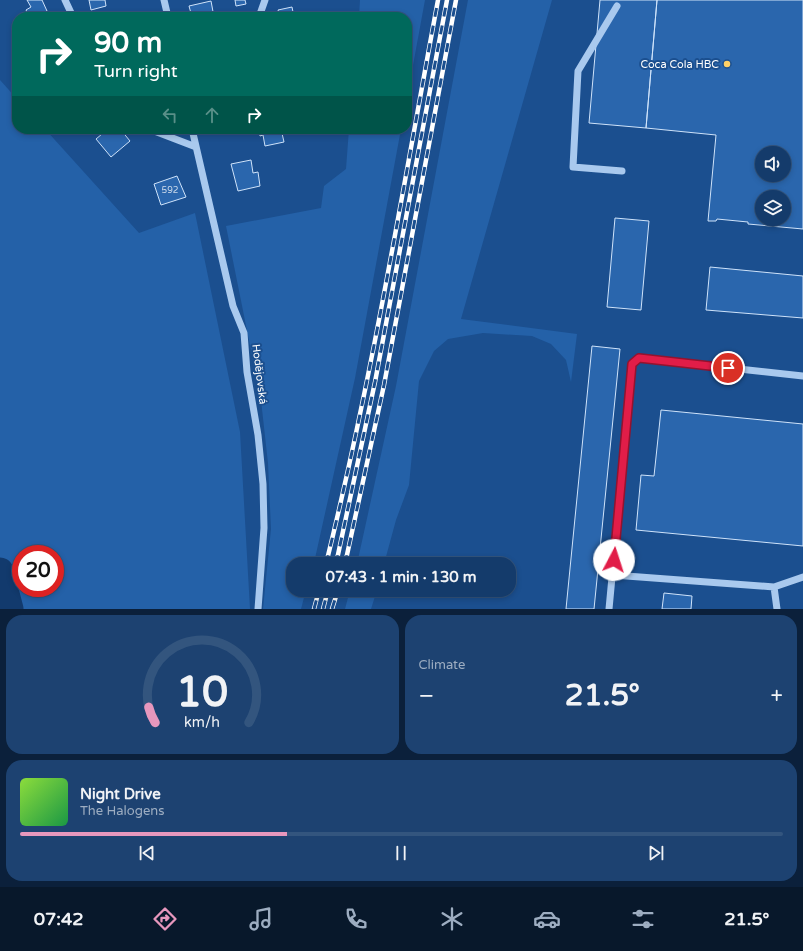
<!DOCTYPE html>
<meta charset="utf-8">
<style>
body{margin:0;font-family:"Varela Round",sans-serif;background:#1d4271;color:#f1f3f6;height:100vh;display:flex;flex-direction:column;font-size:15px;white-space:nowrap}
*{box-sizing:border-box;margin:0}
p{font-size:13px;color:#9dadc1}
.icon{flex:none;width:22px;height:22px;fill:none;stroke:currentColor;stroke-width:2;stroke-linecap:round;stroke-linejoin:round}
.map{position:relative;height:609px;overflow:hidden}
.details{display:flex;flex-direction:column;gap:6px;padding:6px;background:#0b203b;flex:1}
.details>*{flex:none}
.guide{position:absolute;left:12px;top:12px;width:400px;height:122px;border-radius:16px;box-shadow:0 2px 6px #0003,0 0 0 1px #33557e;background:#00695c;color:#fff;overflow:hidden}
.tools{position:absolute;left:755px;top:146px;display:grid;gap:8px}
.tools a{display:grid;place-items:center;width:36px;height:36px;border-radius:50%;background:#143b6b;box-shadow:0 2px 6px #0003,0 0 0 1px #33557e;font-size:20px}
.speed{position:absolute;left:12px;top:545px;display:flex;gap:8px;font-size:20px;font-weight:700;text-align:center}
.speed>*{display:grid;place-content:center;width:52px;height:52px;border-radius:50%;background:#143b6b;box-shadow:0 2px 6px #0003,0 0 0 1px #33557e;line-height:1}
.speed .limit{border:6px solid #d22;background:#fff;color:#111}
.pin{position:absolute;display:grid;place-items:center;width:34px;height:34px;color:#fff;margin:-17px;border:2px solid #fff;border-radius:50%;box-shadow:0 1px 4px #0007}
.me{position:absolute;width:44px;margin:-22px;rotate:5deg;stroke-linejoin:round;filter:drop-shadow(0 0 3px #0008)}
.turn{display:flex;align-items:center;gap:14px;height:84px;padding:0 16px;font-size:18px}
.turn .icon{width:52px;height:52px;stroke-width:2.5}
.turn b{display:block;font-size:28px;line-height:34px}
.lanes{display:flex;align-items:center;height:38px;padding:0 16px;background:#0003;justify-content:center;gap:20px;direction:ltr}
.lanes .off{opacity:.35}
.big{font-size:30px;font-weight:700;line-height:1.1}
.details .card{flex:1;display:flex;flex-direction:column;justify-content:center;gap:6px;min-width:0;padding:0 14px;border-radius:16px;background:#1d4271}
.details .dial{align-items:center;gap:0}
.dial svg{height:104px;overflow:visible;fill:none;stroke:#33557e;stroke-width:7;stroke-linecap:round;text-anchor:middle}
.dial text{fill:#f1f3f6;stroke:none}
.song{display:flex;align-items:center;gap:12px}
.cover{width:48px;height:48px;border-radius:6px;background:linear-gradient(135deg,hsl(90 70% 55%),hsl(140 70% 35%))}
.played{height:4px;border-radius:2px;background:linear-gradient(90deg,#e797bd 35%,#33557e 35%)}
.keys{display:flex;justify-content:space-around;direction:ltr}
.heat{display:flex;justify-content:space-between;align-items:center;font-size:22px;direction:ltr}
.details .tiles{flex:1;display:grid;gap:6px;grid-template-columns:1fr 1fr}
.card:last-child{grid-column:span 2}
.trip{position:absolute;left:286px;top:557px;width:230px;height:40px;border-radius:16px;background:#143b6b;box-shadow:0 2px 6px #0003,0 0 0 1px #33557e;font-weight:700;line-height:40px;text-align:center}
.menu{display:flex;height:64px;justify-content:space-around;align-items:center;background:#08182b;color:#9dadc1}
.menu .icon{width:28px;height:28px}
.menu .selected{color:#e797bd}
.menu b{font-size:18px;color:#f1f3f6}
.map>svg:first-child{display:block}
</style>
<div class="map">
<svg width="803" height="609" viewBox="0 0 803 609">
<rect width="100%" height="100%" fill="#1b4f8f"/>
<path fill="#2461a8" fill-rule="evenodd" d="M360,0H425L407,98V17H359Z
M468,0H552L461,319L577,334L571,382L566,360L551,344L532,336L483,333L448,339L434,351L419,381L409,485L396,520L384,564H357L396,386Z
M0,80L17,99V129H45L139,233L195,213L240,432L250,609H0ZM21,554H55V588H21Z
M349,129H401L355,378L314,563L293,564V590H306L301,609H263L271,529L268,463L261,400L226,226L321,208L324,186L346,169Z
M350,590H377L371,609H345Z"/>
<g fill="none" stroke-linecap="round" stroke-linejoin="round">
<path stroke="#123a6d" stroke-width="27" d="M0,571L10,609"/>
</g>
<path fill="#2a66ad" stroke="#cfe3fa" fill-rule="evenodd" d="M27,0H42L47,11L35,16H29L26,10L31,7Z
M89,0H105L106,6L91,10Z
M235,0H245L246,4L236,6Z
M600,0H657L646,128L589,123Z
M657,0H803V229L748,224V222L717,219L716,221H708L716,135L646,128ZM762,153H784V175H762ZM762,197H784V219H762Z
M211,1L214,17H192L189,6Z
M292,7L294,17H280L278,10Z
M108,129H122L121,130L130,141L111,157L96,139Z
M259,129H281L284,142L265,146L263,135L260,136Z
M251,160L253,173L258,172L260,186L238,191L231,164Z
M177,176L186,197L161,205L154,184Z
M615,218L649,221L641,310L607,307Z
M710,267L803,276V318L706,310Z
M592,346L620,349L594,609H566Z
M661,410L803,424V546L636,530L641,475L654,476Z
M664,593L692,596L691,609H662Z"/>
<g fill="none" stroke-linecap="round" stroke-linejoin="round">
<path stroke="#a9c9ee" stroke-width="7" d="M65,0L73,17
M164,0L168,17
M617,6L578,71L573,167L622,171
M259,17L265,0
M149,129L196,147
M192,129L233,306L244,333L247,372L258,435L263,484L264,528L258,609
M613,575L774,587L777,609
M774,587L803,577
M609,609L632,364L639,358L803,376"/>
<g stroke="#fff" stroke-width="4.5">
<path id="rail" d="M326,564C372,378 403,188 438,0
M336,564L375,382L447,0
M345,564L384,385L456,0
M314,609L319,590
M323,609L328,590
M332,609L338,590"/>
</g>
<use href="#rail" stroke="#1b4f8f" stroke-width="3" stroke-dasharray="9" stroke-linecap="butt"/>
</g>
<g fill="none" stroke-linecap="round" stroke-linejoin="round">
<g stroke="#92132f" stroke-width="10">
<path id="route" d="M614,560L632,364L639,358L728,368"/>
</g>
<use href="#route" stroke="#e11d48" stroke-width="7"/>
</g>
<circle fill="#ffd166" stroke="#1b4f8f" stroke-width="1.5" cx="727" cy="64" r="4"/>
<g text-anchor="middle" stroke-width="4" stroke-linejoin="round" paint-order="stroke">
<g font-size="9" fill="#cad9ea">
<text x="170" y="193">592</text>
</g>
<g font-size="11" fill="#fff" stroke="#1b4f8f" text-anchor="end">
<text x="719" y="68">Coca Cola HBC</text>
</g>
<g font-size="11" fill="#fff" stroke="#1b4f8f">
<text transform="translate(260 374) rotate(83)" y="4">Hodějovská</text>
</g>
</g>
</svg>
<div class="tools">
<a><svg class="icon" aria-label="sound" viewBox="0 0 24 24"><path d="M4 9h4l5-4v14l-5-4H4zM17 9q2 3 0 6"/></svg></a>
<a><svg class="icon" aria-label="layers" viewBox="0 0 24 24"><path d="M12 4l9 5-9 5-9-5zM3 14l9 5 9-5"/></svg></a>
</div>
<div class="speed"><div class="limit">20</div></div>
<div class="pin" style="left:728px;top:368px;background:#d93025"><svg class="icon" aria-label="arrive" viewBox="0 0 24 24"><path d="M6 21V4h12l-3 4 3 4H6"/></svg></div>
<svg class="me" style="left:614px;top:560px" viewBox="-20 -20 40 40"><circle r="19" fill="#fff"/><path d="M0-13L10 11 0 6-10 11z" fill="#e11d48"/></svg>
<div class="trip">07:43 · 1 min · 130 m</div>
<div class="guide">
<div class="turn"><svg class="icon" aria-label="right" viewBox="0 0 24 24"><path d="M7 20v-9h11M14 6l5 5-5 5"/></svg><div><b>90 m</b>Turn right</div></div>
<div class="lanes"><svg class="icon off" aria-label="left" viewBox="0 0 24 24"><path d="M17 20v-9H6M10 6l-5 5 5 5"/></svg><svg class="icon off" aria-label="ahead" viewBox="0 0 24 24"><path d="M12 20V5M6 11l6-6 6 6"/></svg><svg class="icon" aria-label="right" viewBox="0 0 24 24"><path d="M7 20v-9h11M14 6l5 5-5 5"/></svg></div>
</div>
</div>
<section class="details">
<div class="tiles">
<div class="card dial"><svg viewBox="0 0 100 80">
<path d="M14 69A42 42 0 1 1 86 69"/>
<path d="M14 69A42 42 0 0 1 9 57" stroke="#e797bd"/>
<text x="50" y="56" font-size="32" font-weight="700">10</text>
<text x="50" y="72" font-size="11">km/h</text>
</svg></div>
<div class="card"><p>Climate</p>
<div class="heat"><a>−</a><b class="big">21.5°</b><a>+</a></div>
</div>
<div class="card">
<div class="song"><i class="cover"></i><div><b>Night Drive</b><p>The Halogens</p></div></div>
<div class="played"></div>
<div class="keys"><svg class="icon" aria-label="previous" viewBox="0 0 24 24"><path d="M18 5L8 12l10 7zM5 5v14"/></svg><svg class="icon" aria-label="pause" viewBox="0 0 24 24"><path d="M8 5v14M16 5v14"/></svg><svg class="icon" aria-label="next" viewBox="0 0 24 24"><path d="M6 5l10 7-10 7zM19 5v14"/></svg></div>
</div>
</div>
</section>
<nav class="menu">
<b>07:42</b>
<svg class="icon selected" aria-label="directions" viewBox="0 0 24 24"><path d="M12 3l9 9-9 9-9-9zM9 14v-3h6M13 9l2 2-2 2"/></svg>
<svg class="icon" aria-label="music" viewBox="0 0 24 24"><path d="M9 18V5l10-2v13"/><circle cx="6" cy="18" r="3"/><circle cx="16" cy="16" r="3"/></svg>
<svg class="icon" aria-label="phone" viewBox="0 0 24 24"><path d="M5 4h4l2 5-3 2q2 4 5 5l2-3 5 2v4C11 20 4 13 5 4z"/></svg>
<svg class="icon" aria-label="climate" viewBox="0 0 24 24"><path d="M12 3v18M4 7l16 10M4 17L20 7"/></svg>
<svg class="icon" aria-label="car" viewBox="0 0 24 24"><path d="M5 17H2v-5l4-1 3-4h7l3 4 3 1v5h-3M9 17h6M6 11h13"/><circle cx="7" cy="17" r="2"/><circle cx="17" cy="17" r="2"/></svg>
<svg class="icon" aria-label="filters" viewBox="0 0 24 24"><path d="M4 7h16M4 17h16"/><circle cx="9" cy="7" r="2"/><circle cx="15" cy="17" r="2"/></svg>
<b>21.5°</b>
</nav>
